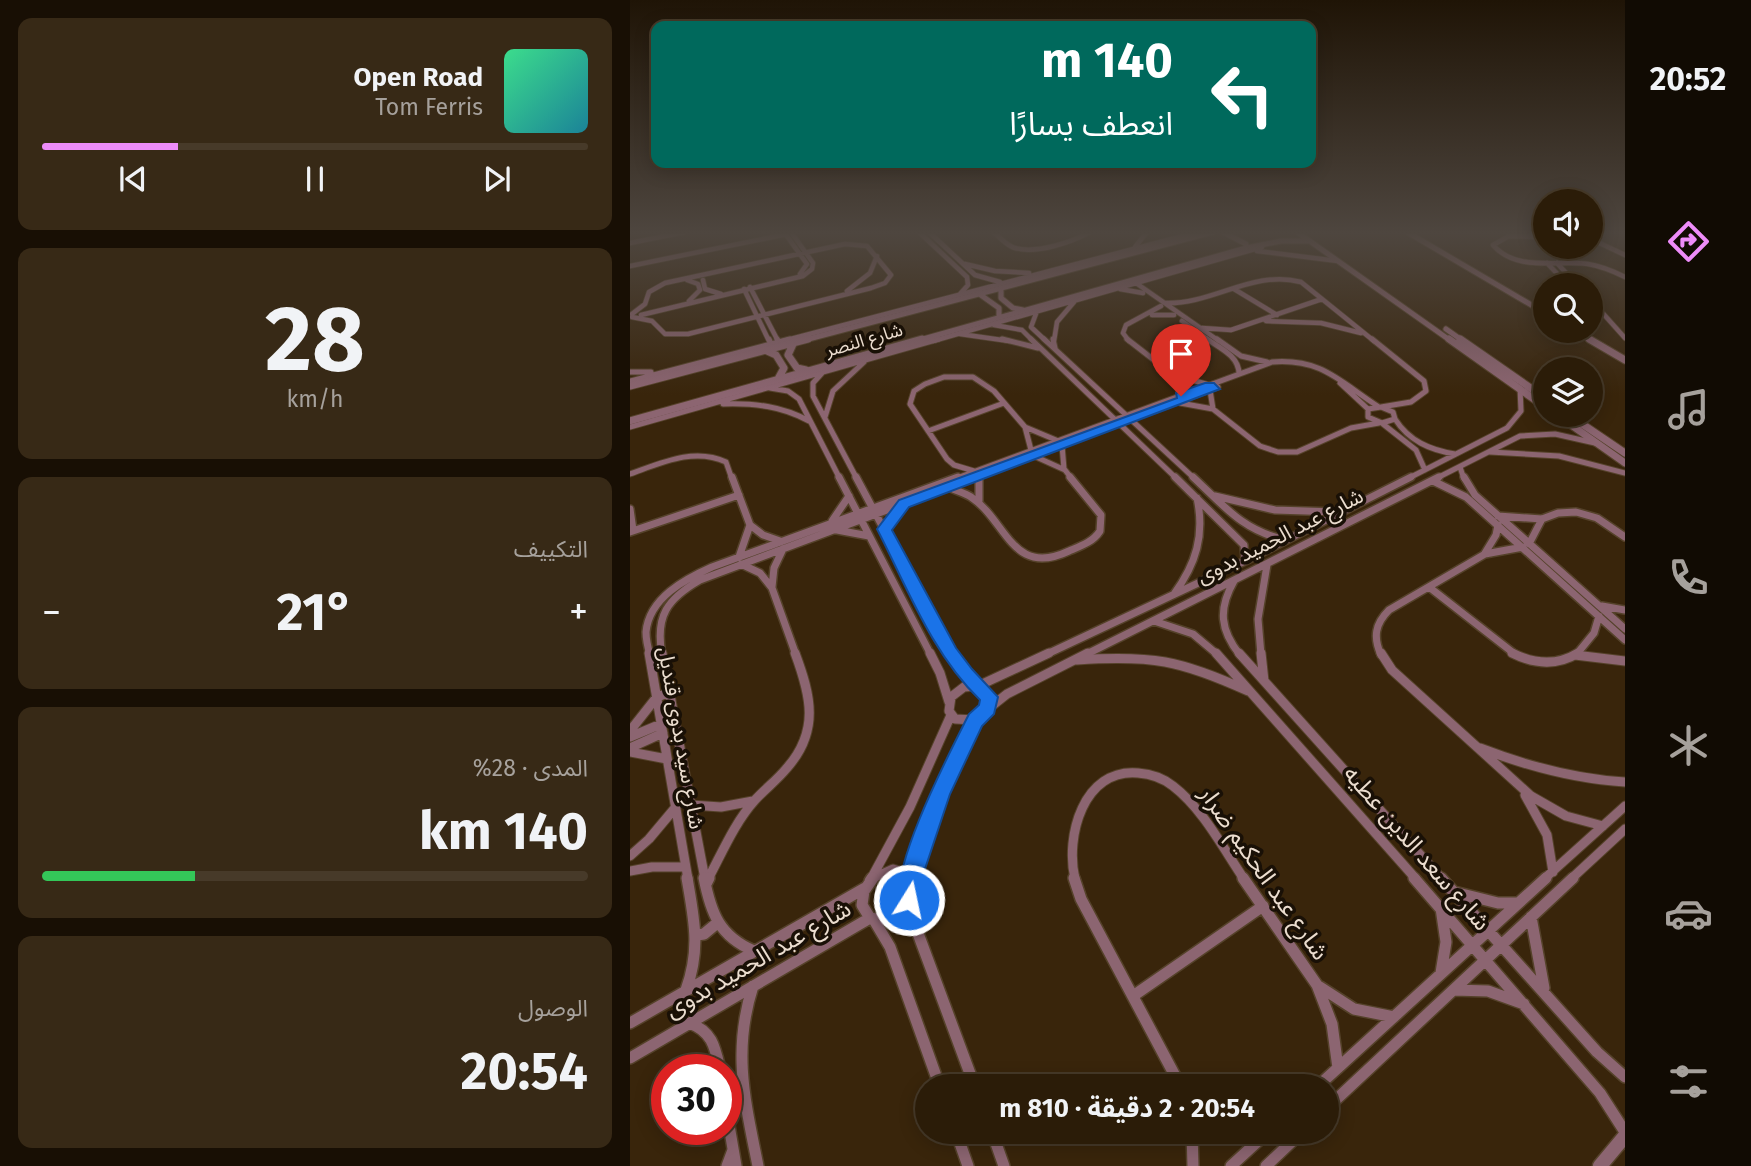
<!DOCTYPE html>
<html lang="ar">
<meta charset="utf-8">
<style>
body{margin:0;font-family:"Fira Sans","Noto Sans Arabic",sans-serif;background:#372916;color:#f1f3f6;direction:rtl;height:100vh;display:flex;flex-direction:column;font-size:26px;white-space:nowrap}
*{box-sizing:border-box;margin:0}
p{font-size:23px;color:#a6a19c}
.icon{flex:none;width:38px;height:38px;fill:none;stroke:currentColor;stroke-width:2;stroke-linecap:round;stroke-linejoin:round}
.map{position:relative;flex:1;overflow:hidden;direction:ltr}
.sheet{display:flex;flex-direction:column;gap:18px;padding:18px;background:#180f04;width:630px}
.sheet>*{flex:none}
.top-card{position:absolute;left:21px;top:21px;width:665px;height:147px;border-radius:14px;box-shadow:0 4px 18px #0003,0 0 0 2px #473a29;direction:rtl;background:#00695c;color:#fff;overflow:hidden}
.buttons{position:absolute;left:903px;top:189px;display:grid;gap:14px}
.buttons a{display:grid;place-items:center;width:70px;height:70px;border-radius:50%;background:#2b1c08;box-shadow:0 4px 18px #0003,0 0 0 2px #473a29;font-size:35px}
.speed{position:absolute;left:21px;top:1054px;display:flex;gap:14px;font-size:35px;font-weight:700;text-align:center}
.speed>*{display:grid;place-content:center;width:91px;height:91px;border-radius:50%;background:#2b1c08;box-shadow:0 4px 18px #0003,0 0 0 2px #473a29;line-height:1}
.speed .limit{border:10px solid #d22;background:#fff;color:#111}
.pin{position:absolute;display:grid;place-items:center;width:60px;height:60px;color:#fff;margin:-72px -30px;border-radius:50% 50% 50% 0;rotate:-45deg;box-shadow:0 0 7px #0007}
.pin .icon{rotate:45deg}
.me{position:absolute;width:77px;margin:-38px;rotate:10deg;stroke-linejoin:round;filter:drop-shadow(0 0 5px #0008)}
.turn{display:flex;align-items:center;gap:24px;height:147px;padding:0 28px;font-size:32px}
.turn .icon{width:91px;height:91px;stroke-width:2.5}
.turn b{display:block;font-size:49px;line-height:60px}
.big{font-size:52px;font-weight:700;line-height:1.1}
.sheet .widget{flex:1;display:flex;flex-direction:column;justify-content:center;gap:10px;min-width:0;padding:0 24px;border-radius:14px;background:#372916}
.sheet .dial{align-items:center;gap:0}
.dial b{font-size:91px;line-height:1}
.song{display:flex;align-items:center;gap:21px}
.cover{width:84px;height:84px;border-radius:10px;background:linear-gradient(135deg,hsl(150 70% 55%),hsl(190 70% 35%))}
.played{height:7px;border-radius:4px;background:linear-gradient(90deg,#ed8cf9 25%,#473a29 25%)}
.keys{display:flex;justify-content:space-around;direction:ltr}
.heat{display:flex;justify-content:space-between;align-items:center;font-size:38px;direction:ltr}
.charge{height:10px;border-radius:5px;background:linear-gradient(90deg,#34c759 28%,#473a29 0)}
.trip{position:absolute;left:285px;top:1074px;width:424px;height:70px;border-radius:35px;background:#2b1c08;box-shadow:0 4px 18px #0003,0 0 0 2px #473a29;font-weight:700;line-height:70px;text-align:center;direction:rtl}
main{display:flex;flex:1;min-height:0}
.menu{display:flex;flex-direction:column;width:126px;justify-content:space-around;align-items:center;background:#110b03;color:#a6a19c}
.menu .icon{width:49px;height:49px}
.menu .current{color:#ed8cf9}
.menu b{font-size:32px;color:#f1f3f6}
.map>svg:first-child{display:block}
</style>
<main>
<nav class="menu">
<b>20:52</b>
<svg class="icon current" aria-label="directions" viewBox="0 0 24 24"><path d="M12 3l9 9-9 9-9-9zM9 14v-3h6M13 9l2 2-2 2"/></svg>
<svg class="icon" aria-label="music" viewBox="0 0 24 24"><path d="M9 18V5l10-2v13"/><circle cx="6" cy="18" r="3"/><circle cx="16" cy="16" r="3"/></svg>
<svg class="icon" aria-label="phone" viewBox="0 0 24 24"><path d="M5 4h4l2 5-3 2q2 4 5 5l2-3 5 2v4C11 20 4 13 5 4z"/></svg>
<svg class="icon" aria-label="climate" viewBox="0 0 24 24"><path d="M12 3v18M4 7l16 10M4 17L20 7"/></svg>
<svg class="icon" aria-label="car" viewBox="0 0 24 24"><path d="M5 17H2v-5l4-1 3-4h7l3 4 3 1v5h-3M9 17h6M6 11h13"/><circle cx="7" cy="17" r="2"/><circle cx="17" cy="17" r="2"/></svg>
<svg class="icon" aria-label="filters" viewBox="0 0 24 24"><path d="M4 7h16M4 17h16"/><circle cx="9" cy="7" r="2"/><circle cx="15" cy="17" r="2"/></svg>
</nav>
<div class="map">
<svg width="995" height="1166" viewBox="0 0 995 1166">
<rect width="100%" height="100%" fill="#39250b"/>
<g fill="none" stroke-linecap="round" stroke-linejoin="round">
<g stroke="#55422a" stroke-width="6">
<path id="minor-far4" d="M154,232L177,264L170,274
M289,232L337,277L338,285L330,294
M299,232L345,275L370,282
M363,232C370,237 377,246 385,248C407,254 442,242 460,232
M915,237L879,236L863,245C886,272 927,260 958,264C971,266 983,271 995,277
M961,239L995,255
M0,243L55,232
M505,247L517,232
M627,251L708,261
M917,263L938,285
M927,263L947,285
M335,264L365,271L399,273
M0,266L157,234
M57,280L68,284L70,290L59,301
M73,280L75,289L91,294
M506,283L589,341
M120,287L148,341
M114,289L139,341
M490,289L513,293
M604,289L647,315
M217,291L240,273L247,256
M961,300L995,338
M535,303C582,305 623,269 671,282L744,341
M407,311L401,327L416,341
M2,314L15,304L19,292L35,283L215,244L237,246L261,275L255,283L241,288L58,334H35L22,321L2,317
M11,315L173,276L182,269L183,263L161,232
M522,315H544
M552,321L580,341
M636,321L691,323L731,333
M364,325L392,330L403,341
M572,328L601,330L692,299
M330,334L379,341
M153,341L568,232
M303,341L632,247
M424,341L427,322L444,302
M499,341L493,333L496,325L531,306"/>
</g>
<g stroke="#55422a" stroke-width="7">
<path id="minor-far3" d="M139,339L141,344
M147,339L149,342
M372,339L408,348
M401,339L547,479
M414,339L565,479
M423,339L425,348
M497,339L542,374L579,385
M577,339C590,348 609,356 609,374
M587,339L611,356L637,362
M742,339L794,381L796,391L781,402L751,407
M0,372H21
M192,373L183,383V396L227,479
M542,375L551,396
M0,381L160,339
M710,383L738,409
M140,388L158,391L169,399L210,479
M580,390L583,409
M550,403L583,409L630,446L648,452H667L721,428L749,423
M93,404C124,403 152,406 179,421
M751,407L763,412L765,419L752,423L738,417V409Z
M195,417L203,391L234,362
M765,419C779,441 800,450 825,454
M753,424L786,450L795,470
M0,427L309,339
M395,427L426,440
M298,431L374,403
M432,445L434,469
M860,452L929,456L995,473
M404,456L435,470L442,479
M830,467L834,479
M344,471L324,465L317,459L280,404L284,391L295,384L314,377H343L364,391L395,427L401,450
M0,474C31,463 64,447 96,462L102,479
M324,479L642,362C692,358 710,382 749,407
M341,479L588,387
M777,479L877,428L891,411L890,388
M805,479L890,436L925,434L965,443"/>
</g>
<g stroke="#55422a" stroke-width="10">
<path id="minor-far2" d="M102,477L120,525L109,557
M209,477L301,655
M226,477L321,655
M349,477V501
M545,477L614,545L615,561
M563,477C594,506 613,531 656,540
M834,477L845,495L995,629
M803,481L836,497L995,640
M321,488C327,491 335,493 341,497C377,521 382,578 439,551C451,546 463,542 470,531L471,515L440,477
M585,496L645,510L707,512
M0,509L3,530
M868,516L912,519L928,513L946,512L967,518L995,537
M202,521L219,496
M120,525L133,535L150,541
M254,529L270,507
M207,530L239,536
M0,532L109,495
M899,544L912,519
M855,553L866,535L868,525
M111,564L130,573L142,588L166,655
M604,581C588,609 590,630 610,655
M142,587L144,568L153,549
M799,587L886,655
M544,594C566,564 575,535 567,498
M972,606L995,610
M524,621L563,634L588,655
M20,655C18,648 16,639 16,632C19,598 55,579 82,567L328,477
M32,655C25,616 37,599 70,580L345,477
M415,655L615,561L781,477
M455,655L809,477
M631,655L628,619L637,565
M751,655C743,637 745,624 759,610L855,554L893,547
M946,655L964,633L969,616"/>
</g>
<g stroke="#55422a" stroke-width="11">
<path id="minor-far1" d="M19,653L58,879
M32,653L75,879
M300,653L310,673L319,702
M320,653L346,686
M586,653L786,879
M609,653L812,879
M631,653L634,681
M751,653L762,670L901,796L936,816L973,826
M882,653C904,664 927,666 948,653
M945,655L995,661
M447,660C522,655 550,660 618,691
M346,686L357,693L358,709L345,720L325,719L319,711L321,697L334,687Z
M348,686L419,653
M358,709L377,694L458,653
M0,731L26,698L39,692
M0,737L31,724
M0,748L33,733
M850,748C897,766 944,779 995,782
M0,752L37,759
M895,795L917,835L923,872
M61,805L91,807L123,801
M0,856L19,839L45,808
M0,871L22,867H56
M78,879C92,853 105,822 125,800C135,789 147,780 156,769C190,731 181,696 165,653
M241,879L263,869L270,871L278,879
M241,879L280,807L321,715
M281,879L317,776L345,720
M445,879C435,837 453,768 508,773C521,774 533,778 543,786C573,809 593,848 614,879
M914,879L995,806
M941,879L995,829"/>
</g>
<g stroke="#55422a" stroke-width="14">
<path id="minor" d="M74,878C81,913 89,936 124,951
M243,878L234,891L232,905L240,918C265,923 280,907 280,882L276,878
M444,878L451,899L551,1087
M613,878L687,985L702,1024L708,1068
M784,878L970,1093L995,1132
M811,878L967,1052L995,1077
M240,881L242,878
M280,882L281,878
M76,884L79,878
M281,891L286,928L345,1087
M828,893L868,903H888
M811,908L816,942L811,973
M901,917L914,988
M244,920L260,947L310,1087
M67,935L74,934L86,924
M123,986C102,1051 115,1101 128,1166
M690,987L724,1009L764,1017
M56,990C71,949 64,919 57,878
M824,990L858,991L894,1004
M503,996L633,906
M0,1023L235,888
M59,1023C82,1031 85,1047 90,1069
M0,1058L240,918
M687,1087L916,878
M96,1108L106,1166
M696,1109L943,878
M326,1132L338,1166
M362,1132L374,1166
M562,1132L563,1166
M607,1132L633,1136
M97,1166L103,1150
M601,1166L638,1132
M636,1166L672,1132"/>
</g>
<g stroke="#55422a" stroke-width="7">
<path id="tertiary-far2" d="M593,232L616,244V248
M667,232L821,341
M777,232L915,313
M371,288V298L383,308L393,310
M348,293L369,308V317
M816,329L833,341
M945,331L962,341
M171,341L583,232
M286,341L616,248L651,241H680"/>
</g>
<g stroke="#55422a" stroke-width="9">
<path id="tertiary-far1" d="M819,339L915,407
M830,339L915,398
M959,339L995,360
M164,342L158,355L167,368L176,370
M135,350L146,355L154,368L148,379
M0,386L178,339
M927,415L995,463
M939,415L995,453
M0,421L292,339"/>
</g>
<g stroke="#55422a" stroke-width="17">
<path id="tertiary" d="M970,1166L995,1136"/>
</g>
<use href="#minor-far4" stroke="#8c6571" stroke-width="4.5"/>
<use href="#minor-far3" stroke="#8c6571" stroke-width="5"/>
<use href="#minor-far2" stroke="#8c6571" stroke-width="7"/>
<use href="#minor-far1" stroke="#8c6571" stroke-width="9"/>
<use href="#minor" stroke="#8c6571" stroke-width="11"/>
<use href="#tertiary-far2" stroke="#8c6571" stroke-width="5"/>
<use href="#tertiary-far1" stroke="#8c6571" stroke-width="7"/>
<use href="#tertiary" stroke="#8c6571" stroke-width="14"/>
</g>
<linearGradient id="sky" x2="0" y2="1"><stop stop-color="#1f1406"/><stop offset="0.59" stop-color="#4e463f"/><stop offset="1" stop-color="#4e463f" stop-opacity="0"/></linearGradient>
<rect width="995" height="395" fill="url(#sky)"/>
<path fill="#1a73e8" stroke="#114b97" stroke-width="2" d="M575,383H584L590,389L279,507L262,530L326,648L342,669L368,697L364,714L352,726L320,794L291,881L287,908L279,911L271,908C256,873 321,750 339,714L349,705L350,700C302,654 277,587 247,529L269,500L547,398L546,393Z"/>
<g text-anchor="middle" stroke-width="7" stroke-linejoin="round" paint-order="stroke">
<g font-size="18" fill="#ebddcf" stroke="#191006">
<text transform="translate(234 340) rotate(-16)" y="6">شارع النصر</text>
</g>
<g font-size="21" fill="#ebddcf" stroke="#191006">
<text transform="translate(650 536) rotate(-27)" y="7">شارع عبد الحميد بدوى</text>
<text transform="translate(51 738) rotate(80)" y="7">شارع سيد بدوى قنديل</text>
</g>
<g font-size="24" fill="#ebddcf" stroke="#191006">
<text transform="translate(787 848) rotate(49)" y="8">شارع سعد الدين عطيه</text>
<text transform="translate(634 873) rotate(55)" y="8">شارع عبد الحكيم ضرار</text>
<text transform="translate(128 959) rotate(-30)" y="8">شارع عبد الحميد بدوى</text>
</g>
</g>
</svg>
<div class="buttons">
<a><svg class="icon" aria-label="sound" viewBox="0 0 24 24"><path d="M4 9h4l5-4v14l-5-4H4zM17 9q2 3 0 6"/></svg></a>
<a><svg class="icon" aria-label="search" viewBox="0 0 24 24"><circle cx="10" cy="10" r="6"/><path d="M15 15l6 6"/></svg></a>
<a><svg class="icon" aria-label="layers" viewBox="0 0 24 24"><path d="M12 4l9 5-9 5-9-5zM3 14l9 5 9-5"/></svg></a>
</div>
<div class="speed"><div class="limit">30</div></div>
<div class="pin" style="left:551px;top:396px;background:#d93025"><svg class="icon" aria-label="arrive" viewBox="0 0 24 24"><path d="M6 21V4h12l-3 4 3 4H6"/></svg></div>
<svg class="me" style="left:279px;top:900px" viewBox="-20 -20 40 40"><circle r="17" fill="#1a73e8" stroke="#fff" stroke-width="3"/><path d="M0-11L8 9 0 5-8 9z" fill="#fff"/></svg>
<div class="trip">20:54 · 2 دقيقة · 810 m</div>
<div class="top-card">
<div class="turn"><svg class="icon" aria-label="left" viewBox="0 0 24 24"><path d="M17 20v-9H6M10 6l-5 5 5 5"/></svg><div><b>140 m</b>انعطف يسارًا</div></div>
</div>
</div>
<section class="sheet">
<div class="widget">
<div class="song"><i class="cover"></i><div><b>Open Road</b><p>Tom Ferris</p></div></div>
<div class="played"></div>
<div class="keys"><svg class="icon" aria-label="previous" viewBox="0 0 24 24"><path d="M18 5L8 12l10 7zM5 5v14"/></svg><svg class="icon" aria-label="pause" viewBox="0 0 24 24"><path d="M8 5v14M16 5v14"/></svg><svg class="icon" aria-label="next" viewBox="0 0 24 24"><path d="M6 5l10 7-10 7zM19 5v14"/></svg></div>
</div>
<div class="widget dial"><b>28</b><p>km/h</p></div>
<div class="widget"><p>التكييف</p>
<div class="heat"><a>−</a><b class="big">21°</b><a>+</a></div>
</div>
<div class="widget"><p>المدى · 28%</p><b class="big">140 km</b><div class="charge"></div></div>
<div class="widget"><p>الوصول</p><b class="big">20:54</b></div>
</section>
</main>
